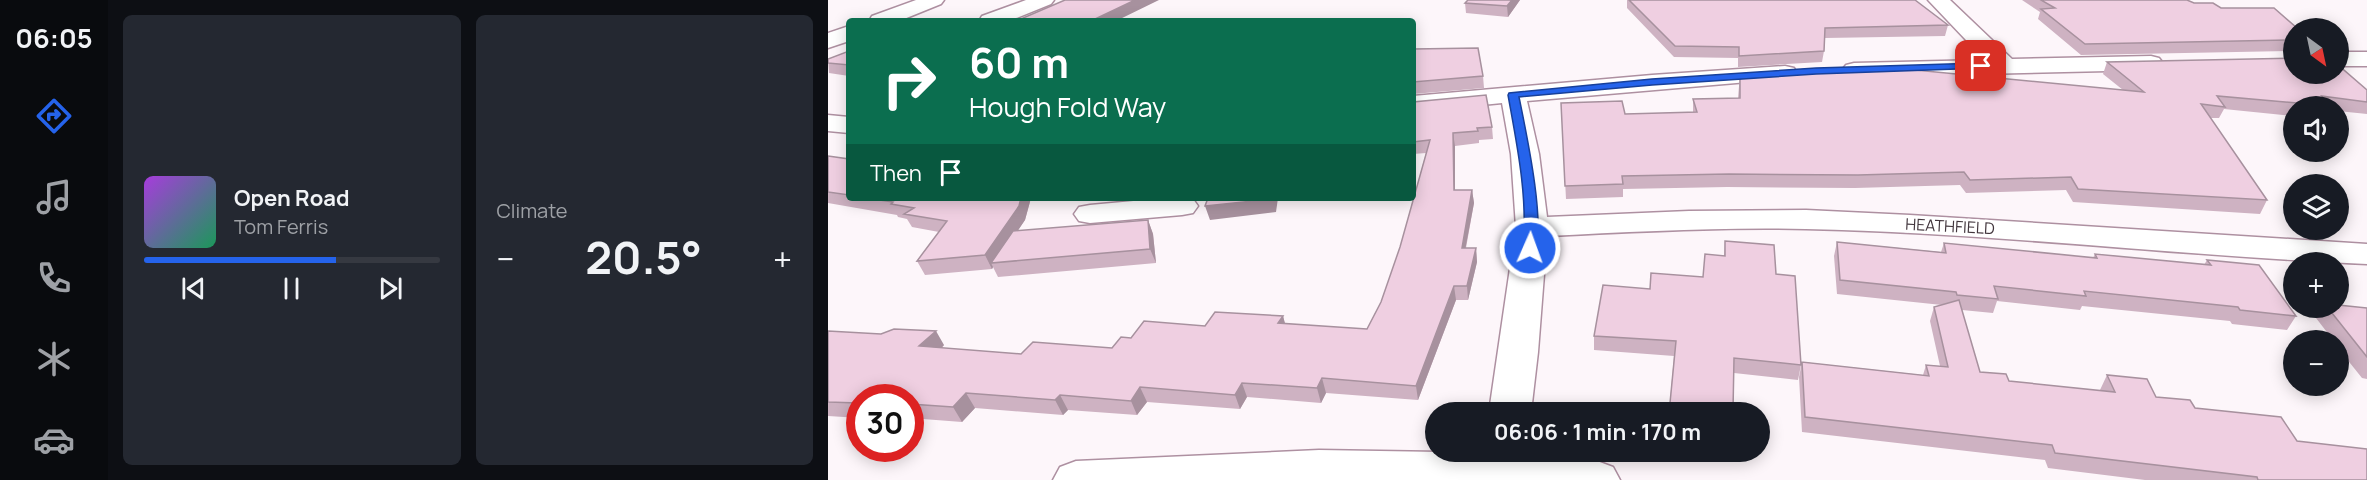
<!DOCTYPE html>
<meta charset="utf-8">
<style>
body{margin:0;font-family:Manrope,sans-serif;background:#242831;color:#f1f3f6;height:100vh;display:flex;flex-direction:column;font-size:22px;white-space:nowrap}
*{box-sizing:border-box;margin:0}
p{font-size:20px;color:#9ea1a6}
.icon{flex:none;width:33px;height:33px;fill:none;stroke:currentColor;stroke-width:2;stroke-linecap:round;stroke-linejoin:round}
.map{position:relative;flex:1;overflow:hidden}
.drawer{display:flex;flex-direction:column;gap:15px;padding:15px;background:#0d0f14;width:720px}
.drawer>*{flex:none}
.guide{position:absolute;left:18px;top:18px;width:570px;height:183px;border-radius:6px;box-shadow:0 3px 15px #0003;background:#0b6e4f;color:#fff;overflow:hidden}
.needle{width:39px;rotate:147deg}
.tools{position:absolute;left:1455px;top:18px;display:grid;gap:12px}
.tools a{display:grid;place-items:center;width:66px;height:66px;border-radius:50%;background:#171b24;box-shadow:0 3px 15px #0003;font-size:30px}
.speed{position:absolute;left:18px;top:384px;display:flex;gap:12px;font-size:30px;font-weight:700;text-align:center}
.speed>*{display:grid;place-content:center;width:78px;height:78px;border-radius:50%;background:#171b24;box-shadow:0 3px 15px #0003;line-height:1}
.speed .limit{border:9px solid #d22;background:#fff;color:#111}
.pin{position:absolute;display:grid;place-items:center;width:51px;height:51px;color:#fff;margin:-26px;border-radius:12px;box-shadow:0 3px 9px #0006}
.me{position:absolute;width:66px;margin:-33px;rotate:2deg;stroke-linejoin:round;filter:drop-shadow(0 0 4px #0008)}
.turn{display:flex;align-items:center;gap:21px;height:126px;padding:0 24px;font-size:27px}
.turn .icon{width:78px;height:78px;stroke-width:2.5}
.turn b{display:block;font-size:42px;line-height:51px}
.then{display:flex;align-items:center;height:57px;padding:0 24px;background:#0003;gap:12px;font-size:22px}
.big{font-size:45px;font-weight:700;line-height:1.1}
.drawer .tile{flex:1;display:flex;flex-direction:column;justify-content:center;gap:9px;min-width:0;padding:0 21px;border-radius:9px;background:#242831}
.song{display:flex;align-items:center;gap:18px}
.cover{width:72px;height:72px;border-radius:9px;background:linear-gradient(135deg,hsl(280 70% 55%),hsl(150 70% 35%))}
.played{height:6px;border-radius:3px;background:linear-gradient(90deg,#2563eb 65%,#363941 65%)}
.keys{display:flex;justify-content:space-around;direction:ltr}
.heat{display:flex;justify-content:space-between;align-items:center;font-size:33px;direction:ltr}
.drawer .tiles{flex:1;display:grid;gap:15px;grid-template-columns:repeat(2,1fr)}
.trip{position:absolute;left:597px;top:402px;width:345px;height:60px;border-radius:30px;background:#171b24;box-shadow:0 3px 15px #0003;font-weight:700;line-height:60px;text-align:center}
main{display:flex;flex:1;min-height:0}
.tab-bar{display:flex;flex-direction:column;width:108px;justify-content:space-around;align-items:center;background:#090b0e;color:#9ea1a6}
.tab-bar .icon{width:42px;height:42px}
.tab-bar .selected{color:#2563eb}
.tab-bar b{font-size:27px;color:#f1f3f6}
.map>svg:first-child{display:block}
</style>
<main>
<nav class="tab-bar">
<b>06:05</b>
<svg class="icon selected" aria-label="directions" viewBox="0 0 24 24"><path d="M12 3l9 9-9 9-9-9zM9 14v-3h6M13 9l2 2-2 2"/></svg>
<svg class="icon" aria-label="music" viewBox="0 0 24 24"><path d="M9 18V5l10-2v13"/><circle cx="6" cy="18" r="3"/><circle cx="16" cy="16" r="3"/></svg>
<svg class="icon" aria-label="phone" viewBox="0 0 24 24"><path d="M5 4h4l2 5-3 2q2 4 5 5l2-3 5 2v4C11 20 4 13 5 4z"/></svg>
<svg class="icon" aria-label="climate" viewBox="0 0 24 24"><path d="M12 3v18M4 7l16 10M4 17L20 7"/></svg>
<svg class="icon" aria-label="car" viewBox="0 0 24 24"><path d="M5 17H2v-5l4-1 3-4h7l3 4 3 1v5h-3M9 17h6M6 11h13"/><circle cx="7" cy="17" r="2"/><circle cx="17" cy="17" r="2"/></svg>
</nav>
<section class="drawer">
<div class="tiles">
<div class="tile">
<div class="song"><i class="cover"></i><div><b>Open Road</b><p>Tom Ferris</p></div></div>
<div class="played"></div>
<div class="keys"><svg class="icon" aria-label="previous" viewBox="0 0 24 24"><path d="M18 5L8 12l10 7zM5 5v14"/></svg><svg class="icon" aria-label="pause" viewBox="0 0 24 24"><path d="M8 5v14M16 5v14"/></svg><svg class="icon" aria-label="next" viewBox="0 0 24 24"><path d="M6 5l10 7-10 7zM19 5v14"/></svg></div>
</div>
<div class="tile"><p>Climate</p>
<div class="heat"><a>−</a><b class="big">20.5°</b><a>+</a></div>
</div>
</div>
</section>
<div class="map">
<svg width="1539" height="480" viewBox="0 0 1539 480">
<rect width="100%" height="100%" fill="#fdf6fa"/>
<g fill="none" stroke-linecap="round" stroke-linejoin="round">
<g stroke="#ae90a1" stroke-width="3">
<path id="street" d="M88,0H116L113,4L71,21H41L44,16Z
M198,0H226L223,4L181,21H151L154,16Z
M1100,0H1122L1184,59L1323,56L1331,58L1335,63L1331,68L1323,70L1026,77L1018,75L1014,70L1018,65L1026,63L1157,60Z
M21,26V41L0,48V33Z
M1510,52H1539V66H1510Z
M957,66L966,68L969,73L966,78L699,101L711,154L719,217L861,211L978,210L1082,215L1539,244V264C1353,256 1165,233 978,229C892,227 806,232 719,236L710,352L703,412H661L688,227L683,154L674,103L585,112V96L824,75Z
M0,115L21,117V133L0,131Z
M338,198L365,199L370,206L365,213L354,215L262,223L251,221L246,214L251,207L262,205Z
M491,450L673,453L769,461L785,467L792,480H225L232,467L248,461Z"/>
</g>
<use href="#street" fill="#fff" fill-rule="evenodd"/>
</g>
<path fill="#ceb2c2" d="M692,0L680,17L638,13L637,3Z
M799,0H1087L1120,25L1117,36L997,38L996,51L994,62L910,67V58L846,57L799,8Z
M1194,0H1359L1366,3L1393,8L1466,28V51L1253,55L1210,19L1212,12Z
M585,49L655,76L656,88L585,94Z
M21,51V76L1,73L0,59Z
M1279,62L1539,90V114L1510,111V106H1466V116L1396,109L1391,118H1382L1439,200L1432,214L1245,202L1238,190L1138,193L1132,185L1027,188L899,187L795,189V197L738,199L733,103L797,114L865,112V99L910,98L912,74L1295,90L1275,74Z
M585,102L664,127L665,139L651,140V143L627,146V190H644L646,203L638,248H648L649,262L640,300H628L590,400L498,393L493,403L419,397L412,409L319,402L309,415L240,410L235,415L147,408L134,422L82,418V398H32V418L0,416V331L116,345L114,348L193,354L284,348L303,338L377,326L455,316L457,324L539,329L553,302L572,247L598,153L585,154Z
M0,156L21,159V198H203L197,220L189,231L320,220L325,234L328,263L170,277L165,267L164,269L97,275L89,261L111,232L84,227L79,219L70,217L69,215L0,203Z
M897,241L948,274L973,365L970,380L906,373L905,412H841L846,356L766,350V336L822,289L875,277L896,256Z
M1009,242L1113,252L1116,243L1265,258L1267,254L1376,265L1379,260L1468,316L1459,330L1404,324L1402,321L1254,306L1252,310L1169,301L1165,313L1134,310L1152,372L1181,381L1273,391L1272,390L1279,375L1328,397L1367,408L1469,441L1539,480H1317L1220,468L1217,460L974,432L971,377L974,362L1095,375L1098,365L1112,366L1102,321L1106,307L1114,305L1009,294L1006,256Z
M1495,308H1539V379L1534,378L1510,348V340H1505L1488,318Z"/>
<path fill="#a7919e" d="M307,0H331L288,21H263Z
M684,0H692L680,17L679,6Z
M625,133L627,146V203L626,190Z
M644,190L646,203L635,261L634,248Z
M193,198H203L197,220L169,262L163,263L165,267L164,269L157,255Z
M444,198H450L448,212L382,220L377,206Z
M320,220L325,234L328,263L322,249Z
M648,248L649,262L640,300L639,286Z
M626,286L628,300L590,400L588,386Z
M455,316L459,331L450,323Z
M108,331L116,345L100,361L91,346Z
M494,378L498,393L493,403L489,388Z
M414,383L419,397L412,409L407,395Z
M312,387L319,402L309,415L303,401Z
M138,393L147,408L134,422L125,407Z
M232,395L240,410L235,415L227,400Z"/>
<path fill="#efcfe1" stroke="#a7919e" stroke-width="1.5" d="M237,0H307L263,21H188Z
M640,0H684L679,6L637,3Z
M801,0H1087L1120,25L997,28L996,51L911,56V47L847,46Z
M1213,0H1359L1366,3H1385L1393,8H1446L1469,28H1466V40L1257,44L1213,9L1227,8Z
M650,48L655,76L585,82V49Z
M21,51V65L0,63V59Z
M1466,58V74H1510V65L1539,90V102L1494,96L1504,106L1389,96L1397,107L1373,104L1439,200L1250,189L1243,177L1142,180L1136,172L1030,175L901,174L794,176L795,184L737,186L733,103L794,101L797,114L869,112L865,99L912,98V74L1056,67L1316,92L1279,62Z
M658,95L664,127L649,128L650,131L625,133L626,190H644L634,248H648L639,286H626L588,386L494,378L489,388L414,383L407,395L312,387L303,401L232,395L227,400L138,393L125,407L82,404V398H32V402L30,403L0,402V331L53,334L66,329L108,331L91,346L193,354L205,342L284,348L293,337L303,338L316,321L377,326L387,312L455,316L450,323L539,329L553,302L572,247L602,140L585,142V102Z
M0,156L21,159V195L0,192Z
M38,198H193L191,206L157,255L89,261L119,221L76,214L86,208L63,204L65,202Z
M380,198H444V199L377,206Z
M320,220L322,249L163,263L185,231Z
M897,241L946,245L948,274L967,276L973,365L906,358L905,410L842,403L848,341L766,336L775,285L822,289L823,273L875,277L877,254L897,256Z
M1009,242L1118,253L1116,243L1269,258L1267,254L1383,265L1379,260L1431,265L1468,316L1412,310L1410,307L1256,291L1258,296L1166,286L1170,299L1129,295L1128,292L1012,280Z
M1131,300L1152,372L1178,374L1181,381L1287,392L1279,375L1319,379L1328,397L1362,400L1367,408L1453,417L1469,441L1539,449V480H1430L1429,477L1227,453L1224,445L977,417L974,362L1101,376L1098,365L1120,367L1106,307Z
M1510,305L1539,308V357L1500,308H1510Z"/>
<path fill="#2563eb" stroke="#184099" stroke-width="1.5" d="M1153,63L1158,66L1157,68L988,74L824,85L691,97C697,127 719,227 706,251H697L695,248C700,197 689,145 680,95L681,93L824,79L988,68Z"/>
<g text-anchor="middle" stroke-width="5" stroke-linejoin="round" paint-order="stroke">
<g font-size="16" fill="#42363d" stroke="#fff">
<text transform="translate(1122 226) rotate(3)" y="6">HEATHFIELD</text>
</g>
</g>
</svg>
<div class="tools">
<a><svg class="needle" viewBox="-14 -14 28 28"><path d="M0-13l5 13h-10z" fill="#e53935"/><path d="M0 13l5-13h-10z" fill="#9ea1a6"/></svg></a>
<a><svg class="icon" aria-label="sound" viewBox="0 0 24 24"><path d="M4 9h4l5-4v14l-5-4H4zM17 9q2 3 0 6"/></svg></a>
<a><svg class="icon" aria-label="layers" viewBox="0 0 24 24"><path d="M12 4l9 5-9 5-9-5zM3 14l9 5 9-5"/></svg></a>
<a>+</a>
<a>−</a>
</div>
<div class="speed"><div class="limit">30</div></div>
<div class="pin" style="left:1153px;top:66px;background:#d93025"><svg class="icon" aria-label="arrive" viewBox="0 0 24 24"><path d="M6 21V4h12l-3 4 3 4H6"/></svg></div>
<svg class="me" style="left:702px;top:248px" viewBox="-20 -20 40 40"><circle r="17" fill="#2563eb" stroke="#fff" stroke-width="3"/><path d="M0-11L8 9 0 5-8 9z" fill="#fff"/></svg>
<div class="trip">06:06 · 1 min · 170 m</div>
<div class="guide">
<div class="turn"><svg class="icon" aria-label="right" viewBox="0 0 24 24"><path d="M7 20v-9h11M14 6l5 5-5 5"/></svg><div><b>60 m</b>Hough Fold Way</div></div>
<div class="then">Then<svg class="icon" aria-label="arrive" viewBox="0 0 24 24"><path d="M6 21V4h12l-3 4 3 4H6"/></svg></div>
</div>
</div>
</main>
